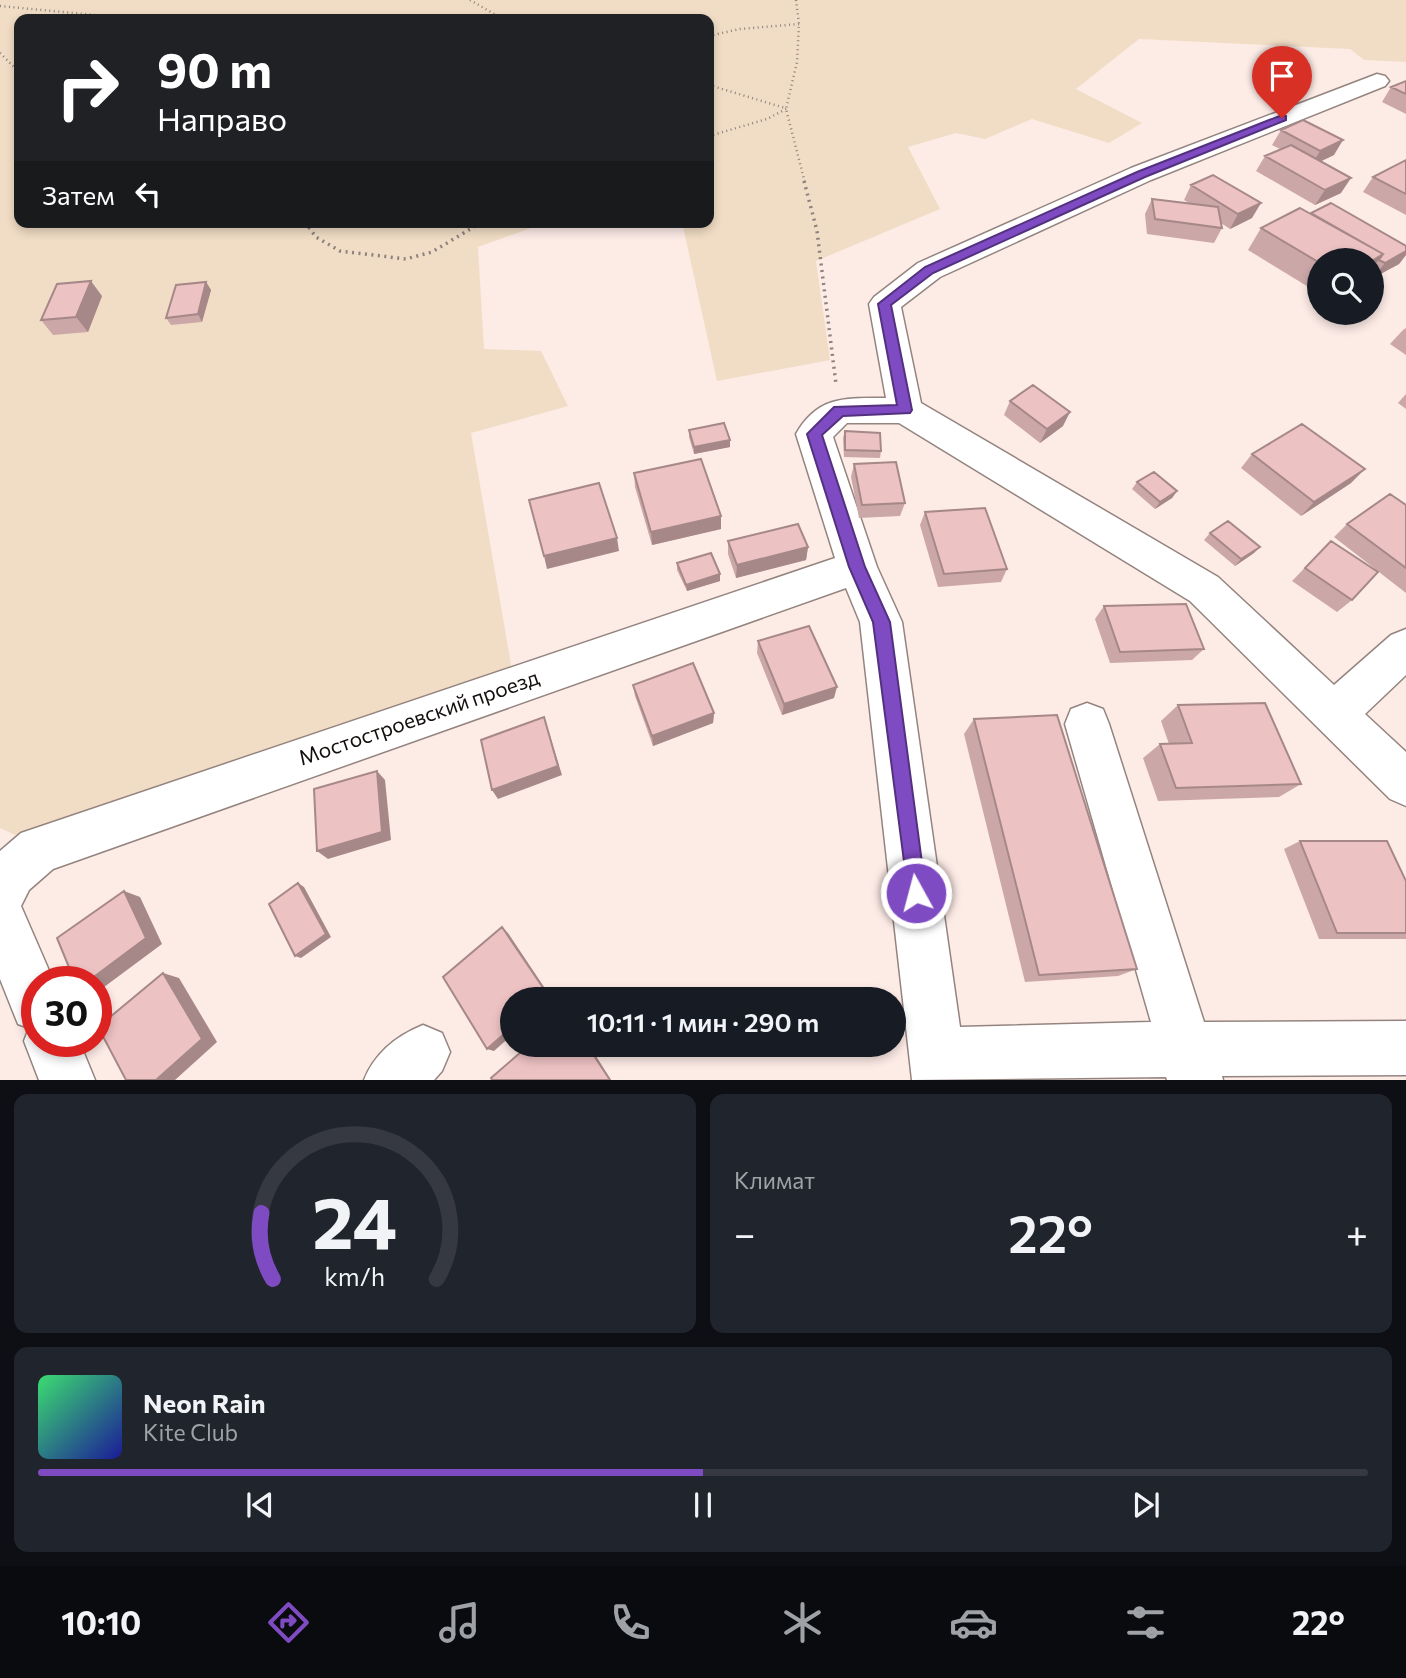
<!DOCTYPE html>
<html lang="ru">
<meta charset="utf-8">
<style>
body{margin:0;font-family:Commissioner,sans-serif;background:#20242c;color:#f1f3f6;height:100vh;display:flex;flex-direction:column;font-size:26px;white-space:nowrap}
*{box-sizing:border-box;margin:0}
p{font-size:23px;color:#9ea1a6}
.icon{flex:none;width:38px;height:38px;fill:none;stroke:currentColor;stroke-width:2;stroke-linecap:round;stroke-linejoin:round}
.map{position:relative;height:1080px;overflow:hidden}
.side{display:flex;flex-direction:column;gap:14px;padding:14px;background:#0d0f14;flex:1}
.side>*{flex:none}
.banner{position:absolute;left:14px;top:14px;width:700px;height:214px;border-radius:14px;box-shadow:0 4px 10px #0003;background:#202124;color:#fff;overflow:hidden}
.buttons{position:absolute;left:1307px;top:248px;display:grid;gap:14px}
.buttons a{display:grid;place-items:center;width:77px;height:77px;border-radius:50%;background:#171b24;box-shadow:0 4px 10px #0003;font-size:35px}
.speed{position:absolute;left:21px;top:966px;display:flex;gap:14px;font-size:35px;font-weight:700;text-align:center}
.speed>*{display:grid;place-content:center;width:91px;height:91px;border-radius:50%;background:#171b24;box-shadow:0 4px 10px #0003;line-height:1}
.speed .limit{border:10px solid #d22;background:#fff;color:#111}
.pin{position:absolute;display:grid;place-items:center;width:60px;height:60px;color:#fff;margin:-72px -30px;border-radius:50% 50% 50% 0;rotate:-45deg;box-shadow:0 0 7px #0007}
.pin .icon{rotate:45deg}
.me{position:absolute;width:77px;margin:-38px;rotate:353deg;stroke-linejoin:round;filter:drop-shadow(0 0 5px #0008)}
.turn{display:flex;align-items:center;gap:24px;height:147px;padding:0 28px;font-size:32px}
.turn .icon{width:91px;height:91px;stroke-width:2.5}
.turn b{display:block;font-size:49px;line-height:60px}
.then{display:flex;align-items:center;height:66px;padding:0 28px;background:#0003;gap:14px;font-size:26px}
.big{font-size:52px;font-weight:600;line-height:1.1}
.side .widget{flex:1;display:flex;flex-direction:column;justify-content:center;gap:10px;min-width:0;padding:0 24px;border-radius:14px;background:#20242c}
.side .dial{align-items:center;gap:0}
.dial svg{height:182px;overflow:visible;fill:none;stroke:#363941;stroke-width:7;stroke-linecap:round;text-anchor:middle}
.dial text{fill:#f1f3f6;stroke:none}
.song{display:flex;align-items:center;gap:21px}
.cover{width:84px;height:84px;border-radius:10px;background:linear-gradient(135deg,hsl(140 70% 55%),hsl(240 70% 35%))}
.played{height:7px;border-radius:4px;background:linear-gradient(90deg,#7f4bc2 50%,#363941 50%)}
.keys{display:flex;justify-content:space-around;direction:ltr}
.heat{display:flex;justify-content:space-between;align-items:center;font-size:38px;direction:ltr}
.side .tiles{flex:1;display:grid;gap:14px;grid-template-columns:1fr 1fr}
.widget:last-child{grid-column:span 2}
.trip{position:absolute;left:500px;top:987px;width:406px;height:70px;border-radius:35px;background:#171b24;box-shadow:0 4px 10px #0003;font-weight:600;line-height:70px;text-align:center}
.tabs{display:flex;height:112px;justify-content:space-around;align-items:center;background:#090b0e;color:#9ea1a6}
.tabs .icon{width:49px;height:49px}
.tabs .active{color:#7f4bc2}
.tabs b{font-size:32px;color:#f1f3f6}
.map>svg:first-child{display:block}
</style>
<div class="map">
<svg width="1406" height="1080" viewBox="0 0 1406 1080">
<rect width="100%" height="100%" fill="#fdebe6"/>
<path fill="#f1ddc5" d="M0,0H1406V62L1364,60L1350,49L1139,39L1076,89L1142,123L1109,143L1032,119L985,139L956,133L908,147L940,209L816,261L830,360L717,381L682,222H709V19H19V222H548L478,247L484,349L541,351L568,406L471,433L512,670L15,835L0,828Z"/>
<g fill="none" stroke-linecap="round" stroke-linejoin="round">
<g stroke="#94847f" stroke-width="3">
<path id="minor" d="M1377,74L1385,76L1389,81L1385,86L1151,180L940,277L901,307L921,403L1218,577L1334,685L1391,635L1406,629V675L1365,714L1406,752V806L1390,799L1190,601L899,423H847L833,437L877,567L902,622L960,1027L1151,1022L1065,724L1071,709L1087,703L1103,709L1109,724L1204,1022L1406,1021V1075L1222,1076L1223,1080H1167L1166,1077L912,1080L860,622L846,588L53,869L29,890L21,906L54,982H37V1041H79L95,1080H39L24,1041L29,1028L18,1024L0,979V851L21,833L835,558L796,434C818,395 847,398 886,398L869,304L874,297L918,263L1131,168Z
M423,1025L442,1033L450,1052L442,1071L434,1080H364C375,1053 396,1036 423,1025Z"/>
</g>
<path stroke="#8e827f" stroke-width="2.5" stroke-dasharray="1 3.5" stroke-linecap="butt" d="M470,0L503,19
M796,0L799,24L797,62L786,109L805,183
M0,6L137,19
M709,36L740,29L799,24
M0,53L19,72
M709,85L785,108
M709,136L767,119L786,109"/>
<path stroke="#8e827f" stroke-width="3.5" stroke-dasharray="2 4.5" stroke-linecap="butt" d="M804,181L817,231L836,384
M305,222L316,237L340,251L406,259L432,252L482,222"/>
<use href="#minor" fill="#fff" fill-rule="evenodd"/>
</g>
<path fill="#cca7a8" d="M1406,81V114L1382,102L1391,87Z
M1281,130L1334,155L1321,161L1341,193L1315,205L1256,171L1265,156L1280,149L1272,145Z
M1406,160V215L1363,192L1373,177Z
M1191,185L1252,218L1230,229L1221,223L1222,228L1214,243L1147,234L1145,214L1152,199L1189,203L1184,200Z
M1311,213L1406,246V255L1399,264L1373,278L1372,277V261H1320V294L1248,250L1261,228Z
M206,282L211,290L202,322L171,325L166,318Z
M102,296L88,332L53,335L41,320Z
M1406,328V355L1390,344L1403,330Z
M1406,394V409L1398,403Z
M1010,401L1063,426L1040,443L1004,415Z
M689,430L730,440V447L694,454L689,437Z
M845,431L881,451L880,458L844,457L843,438Z
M1252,454L1351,483L1301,516L1241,468Z
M854,464L905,503L900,516L859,518L851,477Z
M634,473L721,516V529L652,545L635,487Z
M1137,482L1177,491L1172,498L1155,509L1132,489Z
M1406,505V593L1334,537L1347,524Z
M925,512L1007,569L1001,582L938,587L920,525Z
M1210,533L1254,553L1235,566L1204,540Z
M728,541L808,547L806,560L736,578L728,554Z
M1331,541L1352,600L1337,612L1292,581Z
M677,563L720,574V581L687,591L677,570Z
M1104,606L1204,649L1192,660L1110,663L1095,619Z
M758,641L834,698L782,715L757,653Z
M633,685L714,713L713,723L653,746L635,696Z
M1178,705L1301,784L1279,797L1158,801L1143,758L1160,744H1169L1161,721Z
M974,719L1137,969L1118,976L1025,982L964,734Z
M1300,841L1406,881V939H1319L1284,849Z"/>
<path fill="#a68888" d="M1343,140L1334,155L1311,166L1320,151Z
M1351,178L1341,193L1315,205L1325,190Z
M1261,203L1252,218L1230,229L1238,214Z
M1406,251V255L1399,264L1373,278L1385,263Z
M1383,254L1372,269V261Z
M91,281L102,296L88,332L76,317Z
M206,282L211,290L202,322L198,314Z
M1070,412L1063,426L1040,443L1047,429Z
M730,440V447L694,454V447Z
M1365,469L1351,483L1301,516L1314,502Z
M1177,491L1172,498L1155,509L1160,502Z
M721,516V529L652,545L651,532Z
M617,538L619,551L547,569L544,556Z
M808,547L806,560L736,578L737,565Z
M1260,547L1254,553L1235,566L1241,559Z
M720,574V581L687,591L686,585Z
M837,687L834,698L782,715L784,704Z
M714,713L713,723L653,746L652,736Z
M544,717L562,775L498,799L492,790Z
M377,771L385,780L391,840L328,859L317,851Z
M298,883L304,887L331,937L301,958L295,956Z
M124,891L140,897L162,944L96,993V982H87Z
M502,927L508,933L552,999H542Z
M163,973L179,978L217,1042L175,1080H156Z
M513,1026V1034L494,1051L487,1049Z
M587,1045H589L611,1080H610Z"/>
<path fill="#edc2c3" stroke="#a68888" stroke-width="2" d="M1406,81V94L1391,87Z
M1303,120L1343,140L1320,151L1281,130Z
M1291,145L1351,178L1325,190L1265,156Z
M1406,160V194L1373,177Z
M1213,175L1261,203L1238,214L1191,185Z
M1152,199L1218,207L1222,228L1155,219Z
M1331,203L1406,246V251L1385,263L1379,260L1383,254L1311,213Z
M1300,208L1383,254L1372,261H1320V263L1261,228Z
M91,281L76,317L41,320L57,284Z
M206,282L198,314L166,318L176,285Z
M1033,385L1070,412L1047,429L1010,401Z
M724,423L730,440L694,447L689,430Z
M1302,424L1365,469L1314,502L1252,454Z
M845,431L880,433L881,451L845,450Z
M701,459L721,516L651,532L634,473Z
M896,462L905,503L862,505L854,464Z
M1154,472L1177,491L1160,502L1137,482Z
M599,483L617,538L544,556L529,500Z
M1390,494L1406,505V568L1347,524Z
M985,508L1007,569L944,574L925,512Z
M1228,521L1260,547L1241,559L1210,533Z
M798,524L808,547L737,565L728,541Z
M1331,541L1378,572L1352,600L1305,568Z
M711,553L720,574L686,585L677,563Z
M1186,604L1204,649L1120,652L1104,606Z
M809,626L837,687L784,704L758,641Z
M693,663L714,713L652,736L633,685Z
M1265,703L1301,784L1176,788L1160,744L1192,743L1178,705Z
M1057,715L1137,969L1039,975L974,719Z
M544,717L558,766L492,790L481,740Z
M377,771L382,832L317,851L314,789Z
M1300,841H1387L1406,881V933H1337Z
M298,883L326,934L295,956L269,904Z
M124,891L146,938L87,982H75L57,938Z
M502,927L548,995L542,999H513V1026L487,1049L443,977Z
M163,973L202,1039L156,1080H126L98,1027Z
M529,1045H587L610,1080H492L491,1078Z"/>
<path fill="#7f4bc2" stroke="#53317e" stroke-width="2" d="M1282,115L1286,116V120L1145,177L933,273L891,305L912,410L910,413L843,416L822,435L865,567L890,622L926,893L923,900L916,903L909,900L873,622L849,567L807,434L834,407L897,405L878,304L925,267L1137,172Z"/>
<g text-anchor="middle" stroke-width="5" stroke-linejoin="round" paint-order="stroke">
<g font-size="21" fill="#140e0d" stroke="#fff">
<text transform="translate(419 718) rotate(-19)" y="7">Мостостроевский проезд</text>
</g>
</g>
</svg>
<div class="buttons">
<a><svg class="icon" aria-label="search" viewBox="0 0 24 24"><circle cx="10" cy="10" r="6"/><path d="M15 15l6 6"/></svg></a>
</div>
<div class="speed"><div class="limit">30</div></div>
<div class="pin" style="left:1282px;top:118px;background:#d93025"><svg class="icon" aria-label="arrive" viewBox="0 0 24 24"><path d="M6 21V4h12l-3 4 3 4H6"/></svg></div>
<svg class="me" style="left:916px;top:893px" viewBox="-20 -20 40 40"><circle r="17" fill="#7f4bc2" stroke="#fff" stroke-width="3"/><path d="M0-11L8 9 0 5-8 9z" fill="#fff"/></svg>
<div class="trip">10:11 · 1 мин · 290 m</div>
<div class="banner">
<div class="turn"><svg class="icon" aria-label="right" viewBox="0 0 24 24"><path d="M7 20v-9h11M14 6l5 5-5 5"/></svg><div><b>90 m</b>Направо</div></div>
<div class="then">Затем<svg class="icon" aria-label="left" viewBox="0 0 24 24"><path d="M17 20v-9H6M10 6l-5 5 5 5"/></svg></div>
</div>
</div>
<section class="side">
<div class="tiles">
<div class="widget dial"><svg viewBox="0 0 100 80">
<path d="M14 69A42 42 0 1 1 86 69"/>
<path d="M14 69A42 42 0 0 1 9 40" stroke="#7f4bc2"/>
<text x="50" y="56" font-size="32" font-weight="700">24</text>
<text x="50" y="72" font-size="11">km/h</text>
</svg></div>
<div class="widget"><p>Климат</p>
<div class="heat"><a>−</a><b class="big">22°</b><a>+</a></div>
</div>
<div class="widget">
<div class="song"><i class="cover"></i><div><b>Neon Rain</b><p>Kite Club</p></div></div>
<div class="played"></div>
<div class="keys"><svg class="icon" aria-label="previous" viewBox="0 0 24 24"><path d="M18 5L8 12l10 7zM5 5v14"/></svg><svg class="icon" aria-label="pause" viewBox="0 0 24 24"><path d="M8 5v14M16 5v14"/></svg><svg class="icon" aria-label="next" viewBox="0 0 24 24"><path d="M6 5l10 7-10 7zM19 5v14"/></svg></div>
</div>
</div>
</section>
<nav class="tabs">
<b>10:10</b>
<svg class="icon active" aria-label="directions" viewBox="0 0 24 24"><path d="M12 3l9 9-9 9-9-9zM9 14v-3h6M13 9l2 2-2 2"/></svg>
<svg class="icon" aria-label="music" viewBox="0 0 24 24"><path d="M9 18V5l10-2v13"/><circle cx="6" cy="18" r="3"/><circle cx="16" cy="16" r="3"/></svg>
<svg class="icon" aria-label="phone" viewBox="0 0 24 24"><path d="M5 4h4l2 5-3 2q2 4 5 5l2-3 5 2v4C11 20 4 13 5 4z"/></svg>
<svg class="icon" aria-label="climate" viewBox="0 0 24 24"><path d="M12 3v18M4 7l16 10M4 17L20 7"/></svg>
<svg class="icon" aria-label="car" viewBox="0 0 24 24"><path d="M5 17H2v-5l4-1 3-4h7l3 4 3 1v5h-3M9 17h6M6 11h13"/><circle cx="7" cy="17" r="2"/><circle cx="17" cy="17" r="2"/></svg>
<svg class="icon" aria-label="filters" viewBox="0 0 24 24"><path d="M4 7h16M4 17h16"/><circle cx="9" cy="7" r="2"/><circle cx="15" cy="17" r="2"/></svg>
<b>22°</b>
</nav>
